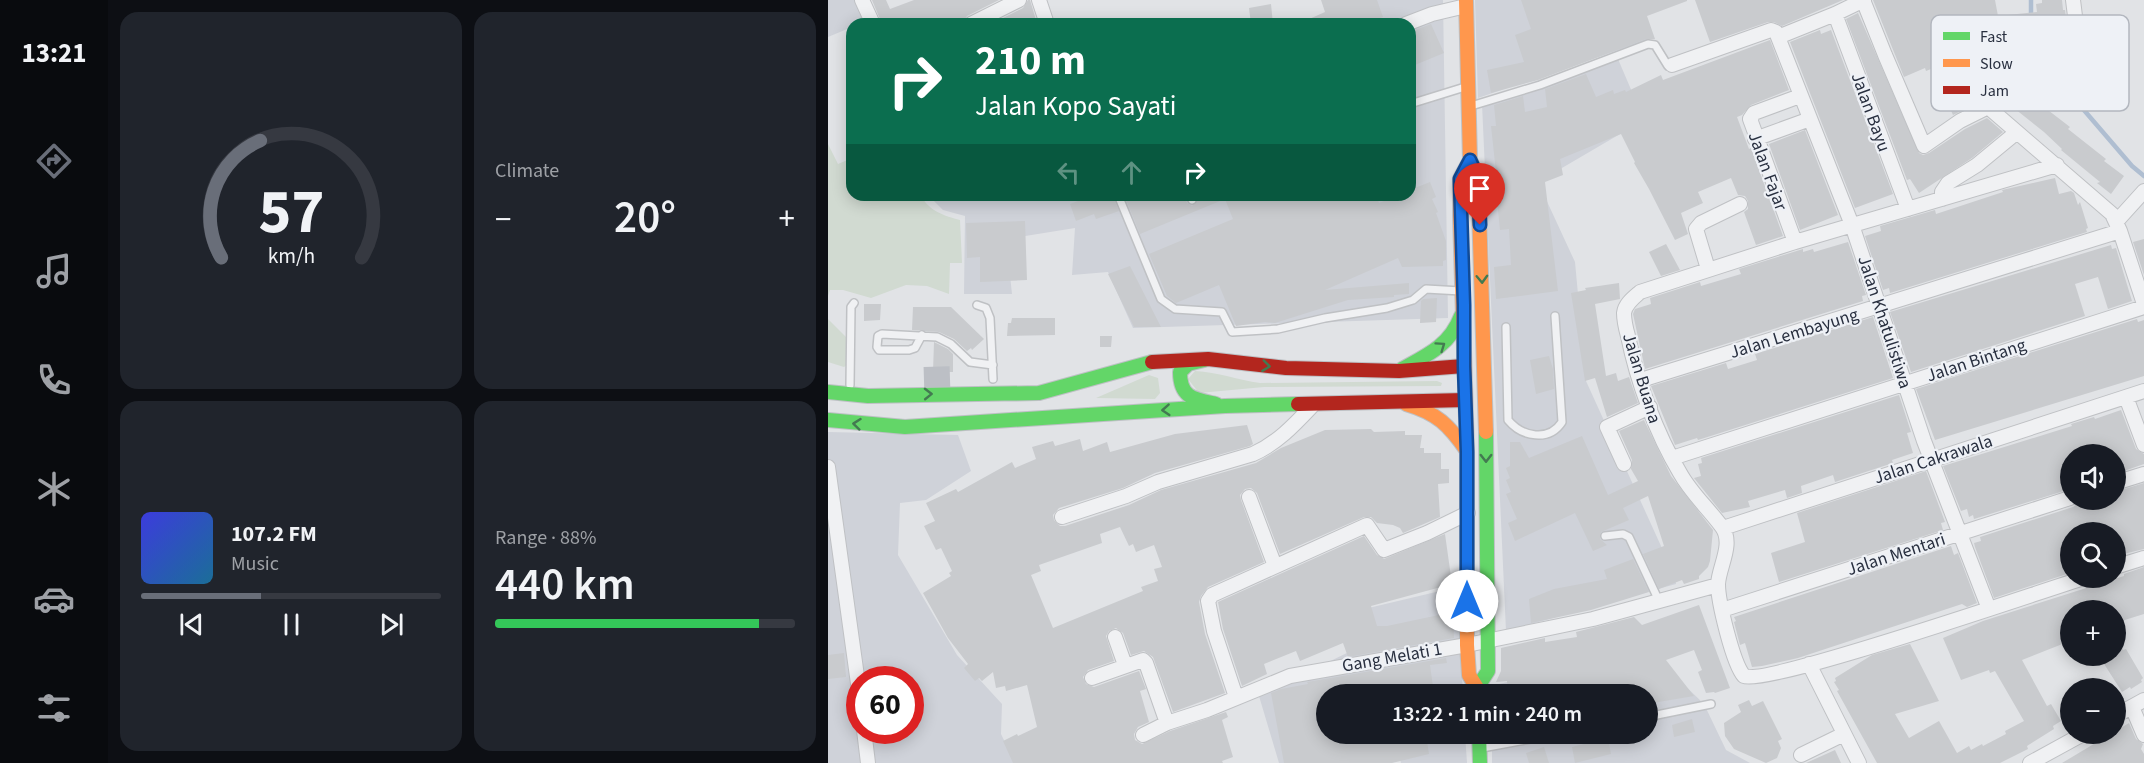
<!DOCTYPE html>
<meta charset="utf-8">
<style>
body{margin:0;font-family:"Source Sans 3",sans-serif;background:#20242c;color:#f1f3f6;height:100vh;display:flex;flex-direction:column;font-size:22px;white-space:nowrap}
*{box-sizing:border-box;margin:0}
p{font-size:20px;color:#9ea1a6}
.icon{flex:none;width:33px;height:33px;fill:none;stroke:currentColor;stroke-width:2;stroke-linecap:round;stroke-linejoin:round}
.map{position:relative;flex:1;overflow:hidden}
.sheet{display:flex;flex-direction:column;gap:12px;padding:12px;background:#0d0f14;width:720px}
.sheet>*{flex:none}
.top-card{position:absolute;left:18px;top:18px;width:570px;height:183px;border-radius:18px;box-shadow:0 3px 15px #0003;background:#0b6e4f;color:#fff;overflow:hidden}
.fabs{position:absolute;left:1232px;top:444px;display:grid;gap:12px}
.fabs a{display:grid;place-items:center;width:66px;height:66px;border-radius:50%;background:#171b24;box-shadow:0 3px 15px #0003;font-size:30px}
.speed{position:absolute;left:18px;top:666px;display:flex;gap:12px;font-size:30px;font-weight:700;text-align:center}
.speed>*{display:grid;place-content:center;width:78px;height:78px;border-radius:50%;background:#171b24;box-shadow:0 3px 15px #0003;line-height:1}
.speed .limit{border:9px solid #d22;background:#fff;color:#111}
.pin{position:absolute;display:grid;place-items:center;width:51px;height:51px;color:#fff;margin:-62px -26px;border-radius:50% 50% 50% 0;rotate:-45deg;box-shadow:0 0 6px #0007}
.pin .icon{rotate:45deg}
.me{position:absolute;width:66px;margin:-33px;rotate:0deg;stroke-linejoin:round;filter:drop-shadow(0 0 4px #0008)}
.turn{display:flex;align-items:center;gap:21px;height:126px;padding:0 30px;font-size:27px}
.turn .icon{width:78px;height:78px;stroke-width:2.5}
.turn b{display:block;font-size:42px;line-height:51px}
.lanes{display:flex;align-items:center;height:57px;padding:0 30px;background:#0003;justify-content:center;gap:30px;direction:ltr}
.lanes .off{opacity:.35}
.big{font-size:45px;font-weight:600;line-height:1.1}
.sheet .tile{flex:1;display:flex;flex-direction:column;justify-content:center;gap:9px;min-width:0;padding:0 21px;border-radius:18px;background:#20242c}
.sheet .dial{align-items:center;gap:0}
.dial svg{height:156px;overflow:visible;fill:none;stroke:#363941;stroke-width:7;stroke-linecap:round;text-anchor:middle}
.dial text{fill:#f1f3f6;stroke:none}
.song{display:flex;align-items:center;gap:18px}
.cover{width:72px;height:72px;border-radius:9px;background:linear-gradient(135deg,hsl(240 70% 55%),hsl(200 70% 35%))}
.played{height:6px;border-radius:3px;background:linear-gradient(90deg,#696e79 40%,#363941 40%)}
.keys{display:flex;justify-content:space-around;direction:ltr}
.heat{display:flex;justify-content:space-between;align-items:center;font-size:33px;direction:ltr}
.charge{height:9px;border-radius:4px;background:linear-gradient(90deg,#34c759 88%,#363941 0)}
.sheet .tiles{flex:1;display:grid;gap:12px;grid-template-columns:repeat(2,1fr)}
.trip{position:absolute;left:488px;top:684px;width:342px;height:60px;border-radius:30px;background:#171b24;box-shadow:0 3px 15px #0003;font-weight:600;line-height:60px;text-align:center}
main{display:flex;flex:1;min-height:0}
.menu{display:flex;flex-direction:column;width:108px;justify-content:space-around;align-items:center;background:#090b0e;color:#9ea1a6}
.menu .icon{width:42px;height:42px}
.menu .selected{color:#696e79}
.menu b{font-size:27px;color:#f1f3f6}
.map>svg:first-child{display:block}
</style>
<main>
<nav class="menu">
<b>13:21</b>
<svg class="icon selected" aria-label="directions" viewBox="0 0 24 24"><path d="M12 3l9 9-9 9-9-9zM9 14v-3h6M13 9l2 2-2 2"/></svg>
<svg class="icon" aria-label="music" viewBox="0 0 24 24"><path d="M9 18V5l10-2v13"/><circle cx="6" cy="18" r="3"/><circle cx="16" cy="16" r="3"/></svg>
<svg class="icon" aria-label="phone" viewBox="0 0 24 24"><path d="M5 4h4l2 5-3 2q2 4 5 5l2-3 5 2v4C11 20 4 13 5 4z"/></svg>
<svg class="icon" aria-label="climate" viewBox="0 0 24 24"><path d="M12 3v18M4 7l16 10M4 17L20 7"/></svg>
<svg class="icon" aria-label="car" viewBox="0 0 24 24"><path d="M5 17H2v-5l4-1 3-4h7l3 4 3 1v5h-3M9 17h6M6 11h13"/><circle cx="7" cy="17" r="2"/><circle cx="17" cy="17" r="2"/></svg>
<svg class="icon" aria-label="filters" viewBox="0 0 24 24"><path d="M4 7h16M4 17h16"/><circle cx="9" cy="7" r="2"/><circle cx="15" cy="17" r="2"/></svg>
</nav>
<section class="sheet">
<div class="tiles">
<div class="tile dial"><svg viewBox="0 0 100 80">
<path d="M14 69A42 42 0 1 1 86 69"/>
<path d="M14 69A42 42 0 0 1 34 9" stroke="#696e79"/>
<text x="50" y="56" font-size="32" font-weight="700">57</text>
<text x="50" y="72" font-size="11">km/h</text>
</svg></div>
<div class="tile"><p>Climate</p>
<div class="heat"><a>−</a><b class="big">20°</b><a>+</a></div>
</div>
<div class="tile">
<div class="song"><i class="cover"></i><div><b>107.2 FM</b><p>Music</p></div></div>
<div class="played"></div>
<div class="keys"><svg class="icon" aria-label="previous" viewBox="0 0 24 24"><path d="M18 5L8 12l10 7zM5 5v14"/></svg><svg class="icon" aria-label="pause" viewBox="0 0 24 24"><path d="M8 5v14M16 5v14"/></svg><svg class="icon" aria-label="next" viewBox="0 0 24 24"><path d="M6 5l10 7-10 7zM19 5v14"/></svg></div>
</div>
<div class="tile"><p>Range · 88%</p><b class="big">440 km</b><div class="charge"></div></div>
</div>
</section>
<div class="map">
<svg width="1316" height="763" viewBox="0 0 1316 763">
<rect width="100%" height="100%" fill="#e1e3e6"/>
<path fill="#cfd2d9" fill-rule="evenodd" d="M0,0H31L39,22L24,24V27L0,37Z
M523,0H615L620,318L305,328L280,272L244,275L247,228L178,239L184,294H136L137,216L115,210L100,195H582V24H531Z
M647,0H813L825,38L650,98Z
M790,59L816,120L710,182L747,262L758,381L838,557L845,555L848,584L678,631L654,104L754,74Z
M0,432L130,435L143,471L98,500L72,503L70,555L129,655L174,704L173,734L187,763H0ZM32,680H82V730H32Z
M629,587L635,694H498V734H637L639,763H573L571,755L541,763H451L431,696L525,650L511,615Z
M829,646L845,674L876,704L898,750L922,763H664V734H819V694H663V686Z"/>
<path fill="#d1dad1" d="M0,144L10,164L24,158V195H93C100,211 117,216 132,220L134,263H122L121,294L99,286L78,285L43,298L15,290H2L0,296Z
M0,319L19,338L26,360L16,367L0,362Z
M367,371C390,372 410,380 432,383L609,381L614,383L613,386L436,387L371,393L360,379Z
M321,375L330,378L332,393L327,399L268,398Z"/>
<g fill="none" stroke-linecap="round" stroke-linejoin="round">
<path stroke="#afbed1" stroke-width="4.5" d="M1203,0V18
M1228,103L1255,109L1304,166L1316,176"/>
</g>
<path fill="#c9cbce" fill-rule="evenodd" d="M44,0H58L62,9L86,0H171L139,16L134,24H54Z
M200,0H202L208,20L200,24H163L195,8Z
M493,0H549L555,17L535,24H470L497,12Z
M693,0H859V1L819,16L827,39H818L710,80L663,93L659,70L696,62L687,35L703,29Z
M867,0H1015L954,26L946,22H940L882,42Z
M1045,0H1167L1170,16L1209,12L1208,4L1214,3V0H1234L1235,10H1237L1248,98L1251,103L1216,107L1242,127L1240,129L1278,159L1276,161L1296,176L1283,194L1269,183L1272,182L1233,150L1234,149L1216,132L1129,63L1155,100L1125,115L1112,86L1109,87L1103,69L1098,71L1097,68L1076,77Z
M443,4L445,24H423L421,8Z
M1030,13L1091,153L1095,155L1101,153L1137,129L1159,118L1175,132L1144,158L1091,193L1082,179L1079,180L1018,19Z
M603,24L616,53L582,67V32Z
M992,30L993,34L1003,30L1065,194L1027,208L962,42Z
M942,40L961,90L923,105L914,115L909,117L921,149L923,148L955,236L928,245L916,212L920,209V201L917,196L910,195L903,178L870,192L875,203L853,213L860,234L847,240L821,189L806,163L807,162L793,134L732,159L735,175L717,182L730,291L668,299L666,267L683,265L681,229L672,230L669,200L667,201L665,181H669L663,126H668L666,105L695,96L697,112L719,107L717,89L758,74L768,97L785,90L786,94L797,90L798,92L833,75L835,80Z
M977,130L1010,215L972,230L941,144Z
M1227,178L1231,194L1243,191L1246,193L1250,205L1252,202L1260,228L1258,229L1259,232L1062,293L1061,288L1055,290L1037,236L1053,231L1052,226L1107,210L1108,214L1175,192L1174,190Z
M602,182L608,197L604,199L610,212L608,213L618,241V260L615,261V266L574,267L570,258L497,290L581,283V294L566,295V297L520,300L447,323L437,322L408,326L391,285L348,303L339,296L321,254L405,219L397,199L312,234L296,195H356L359,203L364,206L369,201L368,195H548L551,203L571,195H582V190Z
M266,195H284L291,211L268,219L266,214L248,221L242,204Z
M197,221L199,280L152,282V257L139,258L138,223Z
M1316,239V275L1305,242Z
M1020,242L1038,295L1034,296L1035,301L817,369L805,314L807,309L823,304L822,298L872,282L873,286L913,274L911,269L975,249V252L985,249L986,252Z
M838,244L852,270L833,276L821,252Z
M1283,245L1284,249L1288,248L1304,301L1280,309L1270,277L1247,284L1257,316L1083,372L1062,312Z
M302,266L333,327H306L280,274Z
M791,283L792,299L767,304L778,376L788,373L790,381L801,377L810,403L779,417L767,378L757,381L743,293L758,290L757,288Z
M609,298L608,322L592,323L593,301L595,299Z
M36,304H53L52,320L36,321Z
M85,307H123L156,339L144,350L143,348L139,351L126,339L111,332L84,330Z
M1045,317L1065,378L870,440L869,438L847,445L823,386L898,363L900,369L929,360L927,354Z
M184,318H227V335L179,336L180,323H183Z
M1309,319L1310,322L1316,320V376L1107,440L1088,389Z
M272,336H284L283,347H272Z
M106,342L120,349L125,354V372H105Z
M721,356L725,369L726,389L708,394L702,360Z
M1071,395L1083,432L1079,433L1085,453L1064,460L1065,463L1007,482L1005,475L973,486L974,493L959,498L957,490L920,501L922,507L894,513L866,478L873,476L870,464L874,463L873,458Z
M1293,410L1308,449L1316,454V464L1293,472L1288,454H1242V489L1146,519L1145,515L1141,517L1139,509L1133,511L1115,466L1244,426L1243,424L1266,417L1267,419Z
M816,420L843,476L885,530L882,561L880,567L871,576V579L856,584L854,580L831,589L815,554L836,546L820,496L795,508L801,520L773,532L772,539L779,545L765,551L747,513L687,541L680,523L689,519L678,494L683,492L678,480L682,478L678,468L682,466V442H692L701,458L754,436L780,495L810,481L803,469L804,460L791,431Z
M419,425L425,444L422,446L327,473L295,488L231,508L225,515L226,520L232,526H237L301,505L333,490L428,463L453,448L497,430L543,429L546,432L577,431V435H594L592,448H596V453H613V469H621V483L610,484L612,517L575,533L572,528L565,525L549,523L543,517H536L452,554L429,493L423,488L417,489L412,495L413,500L436,562L380,587L373,596L371,602L377,634L397,693L345,712L325,657L316,651L303,655L295,633L288,628L281,631L278,636L286,661L260,670L255,677L258,684L266,687L311,671L318,689L312,691L321,722L310,727L306,734L307,740L314,744L342,731L398,712L400,717L394,720L405,757L394,761L395,763H185L175,741L189,734L190,736L209,727L199,685L178,691L177,686L168,688L165,672L154,681L151,678L147,681L136,668L140,664L120,638L95,593L123,576L121,573L124,571L113,548L108,550L96,526L107,521L98,503L128,489L130,492L184,462L187,468L208,459L204,447L225,441L227,446L252,439L255,451L279,442L282,452L347,434ZM292,527L301,546L305,544L308,552L326,545L334,567L326,569L330,581L313,587L315,591L225,628L203,575L213,571L211,565L274,543L272,534Z
M1098,471L1117,522L1113,523L1115,530L951,582L943,553L977,542L969,513Z
M1316,483V549L1287,556V532H1242V573L1166,598L1147,547L1146,543L1153,541L1152,537L1245,507L1254,500H1287V492Z
M617,534L624,584L543,606L549,626H559L625,612L626,638L520,657L515,643L472,661L468,651L436,664L439,674L414,686L395,629L390,602L536,536L549,555L556,559Z
M1123,546L1126,555L1130,553L1149,603L1139,607L1134,604L970,658L934,666L924,667L917,643L912,645L906,622L908,621L906,617Z
M805,559L821,592L763,610L703,623L701,599L726,589L779,579L776,570Z
M1316,567V614L1287,623V610H1242V641L1194,660L1219,706L1223,704L1233,721L1225,726L1226,729L1199,746L1200,749L1172,763H1049L1009,691L1011,690L1006,682L1008,681L1007,678L1044,655L1082,644L1111,701L1067,714L1081,738L1111,721L1129,753L1141,746L1143,750L1154,744L1155,746L1178,734L1177,731L1196,721L1167,671L1162,673L1161,670L1133,680L1115,638L1155,621L1296,576V574Z
M871,605L902,688L887,693L886,692L878,693L870,672L874,670L866,650L838,660L866,696L819,704V694H680L679,681L668,682L673,671V648L717,638V642L749,637L748,632L806,617L814,625Z
M1287,631L1295,650L1298,649L1315,678L1313,680L1314,682L1303,689L1302,687L1294,692L1271,656H1287Z
M16,653L18,677L0,679V655Z
M618,658L619,663L602,665L606,694H498V734H556L557,744L598,735L601,754L564,763H456L443,693L453,689L480,684L479,682Z
M921,700L924,706L935,701L954,739L950,741L953,748L949,758L938,763L906,749L897,736L896,723L913,712L910,705Z
M864,719L867,732L846,737L844,725Z
M1301,723L1308,739L1315,744L1313,749L1316,754V763H1234Z
M780,738L783,754L747,763L744,747Z
M716,747L721,763H701L698,753Z
M1007,750L1013,763H978Z"/>
<g fill="none" stroke-linecap="round" stroke-linejoin="round">
<path stroke="#bcbfc5" stroke-width="26" stroke-dasharray="26 13" stroke-linecap="butt" d="M96,380L127,379"/>
<g stroke="#bfc1c4" stroke-width="10">
<path id="lane" d="M582,104L637,87
M643,106L712,85L820,44L827,45L840,66L843,65
M290,195L333,299L347,309L394,312L404,332L450,329L497,318L559,308L585,300L598,289L633,291
M362,195L364,200
M149,305L158,308L162,318L165,379
M678,327L680,420C694,437 721,442 734,422L727,316
M94,335L87,348L81,350H51L49,347L50,336L54,334L109,337L123,344L142,362L165,365
M22,385L23,307L26,303
M777,536L795,534L801,537L831,601
M819,717L883,704
M567,736L578,734
M654,748L730,734"/>
</g>
<g stroke="#bfc1c4" stroke-width="16">
<path id="street" d="M34,0L45,24
M211,0L219,24
M1035,0L1057,55L1096,146L1132,121L1160,107L1284,214L1292,231L1316,304
M1245,0L1257,97
M1007,14L1080,209
M143,24L191,0
M578,24L604,14L638,6
M950,37L1007,14L1036,0
M844,65L943,30L948,32L1024,225L1096,441L1161,609
M927,139L982,119
M1229,165L967,242L812,292C805,298 797,304 796,313C796,321 798,329 800,336C809,381 828,433 852,473C863,493 880,508 894,527C906,544 891,566 890,584C890,601 905,664 916,676C939,686 1213,591 1256,578
M1114,199V192L1120,183L1149,165L1189,132
M1288,222L1316,191
M967,242L922,119L926,113L972,96
M880,269L868,229L873,223L912,204
M813,380L1292,231
M1298,397L1316,445
M844,458L1316,307
M796,464L779,427L822,407
M0,467L32,698
M1287,483L1316,474
M421,497L447,566
M234,517L298,496L330,482L425,454C450,443 468,423 486,404
M895,528L1316,391
M1287,567L1316,558
M894,610L1242,498
M287,637L297,665
M981,664L1031,763
M264,678L315,660L318,663L339,723
M408,697L386,631L380,601L384,595L539,525L556,550L599,533L640,513
M1304,707L1316,735
M1287,716L1316,700
M36,730L40,763
M315,735L339,723L379,710L462,676L639,645L765,619L890,585
M973,755L1016,734
M1202,763L1255,734"/>
</g>
<g stroke="#bdc0c4" stroke-width="16">
<path id="fast" d="M376,360L360,364L352,372C352,398 366,399 388,404
M574,369C600,355 622,345 633,316
M0,392L40,396L211,393L324,362
M0,420L77,427L397,406L470,404
M649,688L660,671L658,432
M651,734L652,763"/>
</g>
<g stroke="#bdc0c4" stroke-width="16">
<path id="slow" d="M638,0L642,160L650,178L658,432
M642,160L632,179V215L639,451V645L641,675L649,688L650,694
M578,404C609,413 621,425 639,451"/>
</g>
<g stroke="#bdc0c4" stroke-width="16">
<path id="jam" d="M324,362L380,359L458,368L571,371L636,366
M470,404L637,400"/>
</g>
<use href="#lane" stroke="#f0f1f3" stroke-width="7"/>
<use href="#street" stroke="#f0f1f3" stroke-width="14"/>
<use href="#fast" stroke="#63d668" stroke-width="14"/>
<use href="#slow" stroke="#ff974d" stroke-width="14"/>
<use href="#jam" stroke="#b3261e" stroke-width="14"/>
</g>
<defs><path id="oneway-chevron" d="M-2-3.5L2.5 0L-2 3.5" fill="none" stroke-width="1.6" stroke-linecap="round" stroke-linejoin="round" transform="scale(1.5)"/></defs>
<g stroke="#437a51">
<use href="#oneway-chevron" transform="translate(654 279) rotate(88)"/>
<use href="#oneway-chevron" transform="translate(613 346) rotate(-35)"/>
<use href="#oneway-chevron" transform="translate(438 366) rotate(7)"/>
<use href="#oneway-chevron" transform="translate(100 394) rotate(-1)"/>
<use href="#oneway-chevron" transform="translate(338 410) rotate(176)"/>
<use href="#oneway-chevron" transform="translate(29 424) rotate(-174)"/>
<use href="#oneway-chevron" transform="translate(658 458) rotate(90)"/>
</g>
<g fill="none" stroke-linecap="round" stroke-linejoin="round">
<g stroke="#114b97" stroke-width="15">
<path id="route" d="M639,601V452L636,366V305L632,179L642,160L650,178L652,225"/>
</g>
<use href="#route" stroke="#1a73e8" stroke-width="10"/>
</g>
<g text-anchor="middle" stroke-width="4.5" stroke-linejoin="round" paint-order="stroke">
<g font-size="18" fill="#282f3f" stroke="#eef1f6">
<text transform="translate(1043 112) rotate(70)" y="6">Jalan Bayu</text>
<text transform="translate(940 171) rotate(70)" y="6">Jalan Fajar</text>
<text transform="translate(1057 322) rotate(72)" y="6">Jalan Khatulistiwa</text>
<text transform="translate(966 333) rotate(-17)" y="6">Jalan Lembayung</text>
<text transform="translate(1148 360) rotate(-18)" y="6">Jalan Bintang</text>
<text transform="translate(814 378) rotate(73)" y="6">Jalan Buana</text>
<text transform="translate(1105 459) rotate(-18)" y="6">Jalan Cakrawala</text>
<text transform="translate(1068 554) rotate(-18)" y="6">Jalan Mentari</text>
<text transform="translate(564 657) rotate(-10)" y="6">Gang Melati 1</text>
</g>
</g>
<rect x="1103" y="15" width="198" height="96" rx="9" fill="#eef1f6" stroke="#b3b7bf" stroke-width="1.5"/>
<rect x="1115" y="32" width="27" height="8" fill="#63d668"/>
<rect x="1115" y="59" width="27" height="8" fill="#ff974d"/>
<rect x="1115" y="86" width="27" height="8" fill="#b3261e"/>
<g font-size="16" fill="#282f3f">
<text x="1152" y="42">Fast</text>
<text x="1152" y="69">Slow</text>
<text x="1152" y="96">Jam</text>
</g>
</svg>
<div class="fabs">
<a><svg class="icon" aria-label="sound" viewBox="0 0 24 24"><path d="M4 9h4l5-4v14l-5-4H4zM17 9q2 3 0 6"/></svg></a>
<a><svg class="icon" aria-label="search" viewBox="0 0 24 24"><circle cx="10" cy="10" r="6"/><path d="M15 15l6 6"/></svg></a>
<a>+</a>
<a>−</a>
</div>
<div class="speed"><div class="limit">60</div></div>
<div class="pin" style="left:652px;top:225px;background:#d93025"><svg class="icon" aria-label="arrive" viewBox="0 0 24 24"><path d="M6 21V4h12l-3 4 3 4H6"/></svg></div>
<svg class="me" style="left:639px;top:601px" viewBox="-20 -20 40 40"><circle r="19" fill="#fff"/><path d="M0-13L10 11 0 6-10 11z" fill="#1a73e8"/></svg>
<div class="trip">13:22 · 1 min · 240 m</div>
<div class="top-card">
<div class="turn"><svg class="icon" aria-label="right" viewBox="0 0 24 24"><path d="M7 20v-9h11M14 6l5 5-5 5"/></svg><div><b>210 m</b>Jalan Kopo Sayati</div></div>
<div class="lanes"><svg class="icon off" aria-label="left" viewBox="0 0 24 24"><path d="M17 20v-9H6M10 6l-5 5 5 5"/></svg><svg class="icon off" aria-label="ahead" viewBox="0 0 24 24"><path d="M12 20V5M6 11l6-6 6 6"/></svg><svg class="icon" aria-label="right" viewBox="0 0 24 24"><path d="M7 20v-9h11M14 6l5 5-5 5"/></svg></div>
</div>
</div>
</main>
